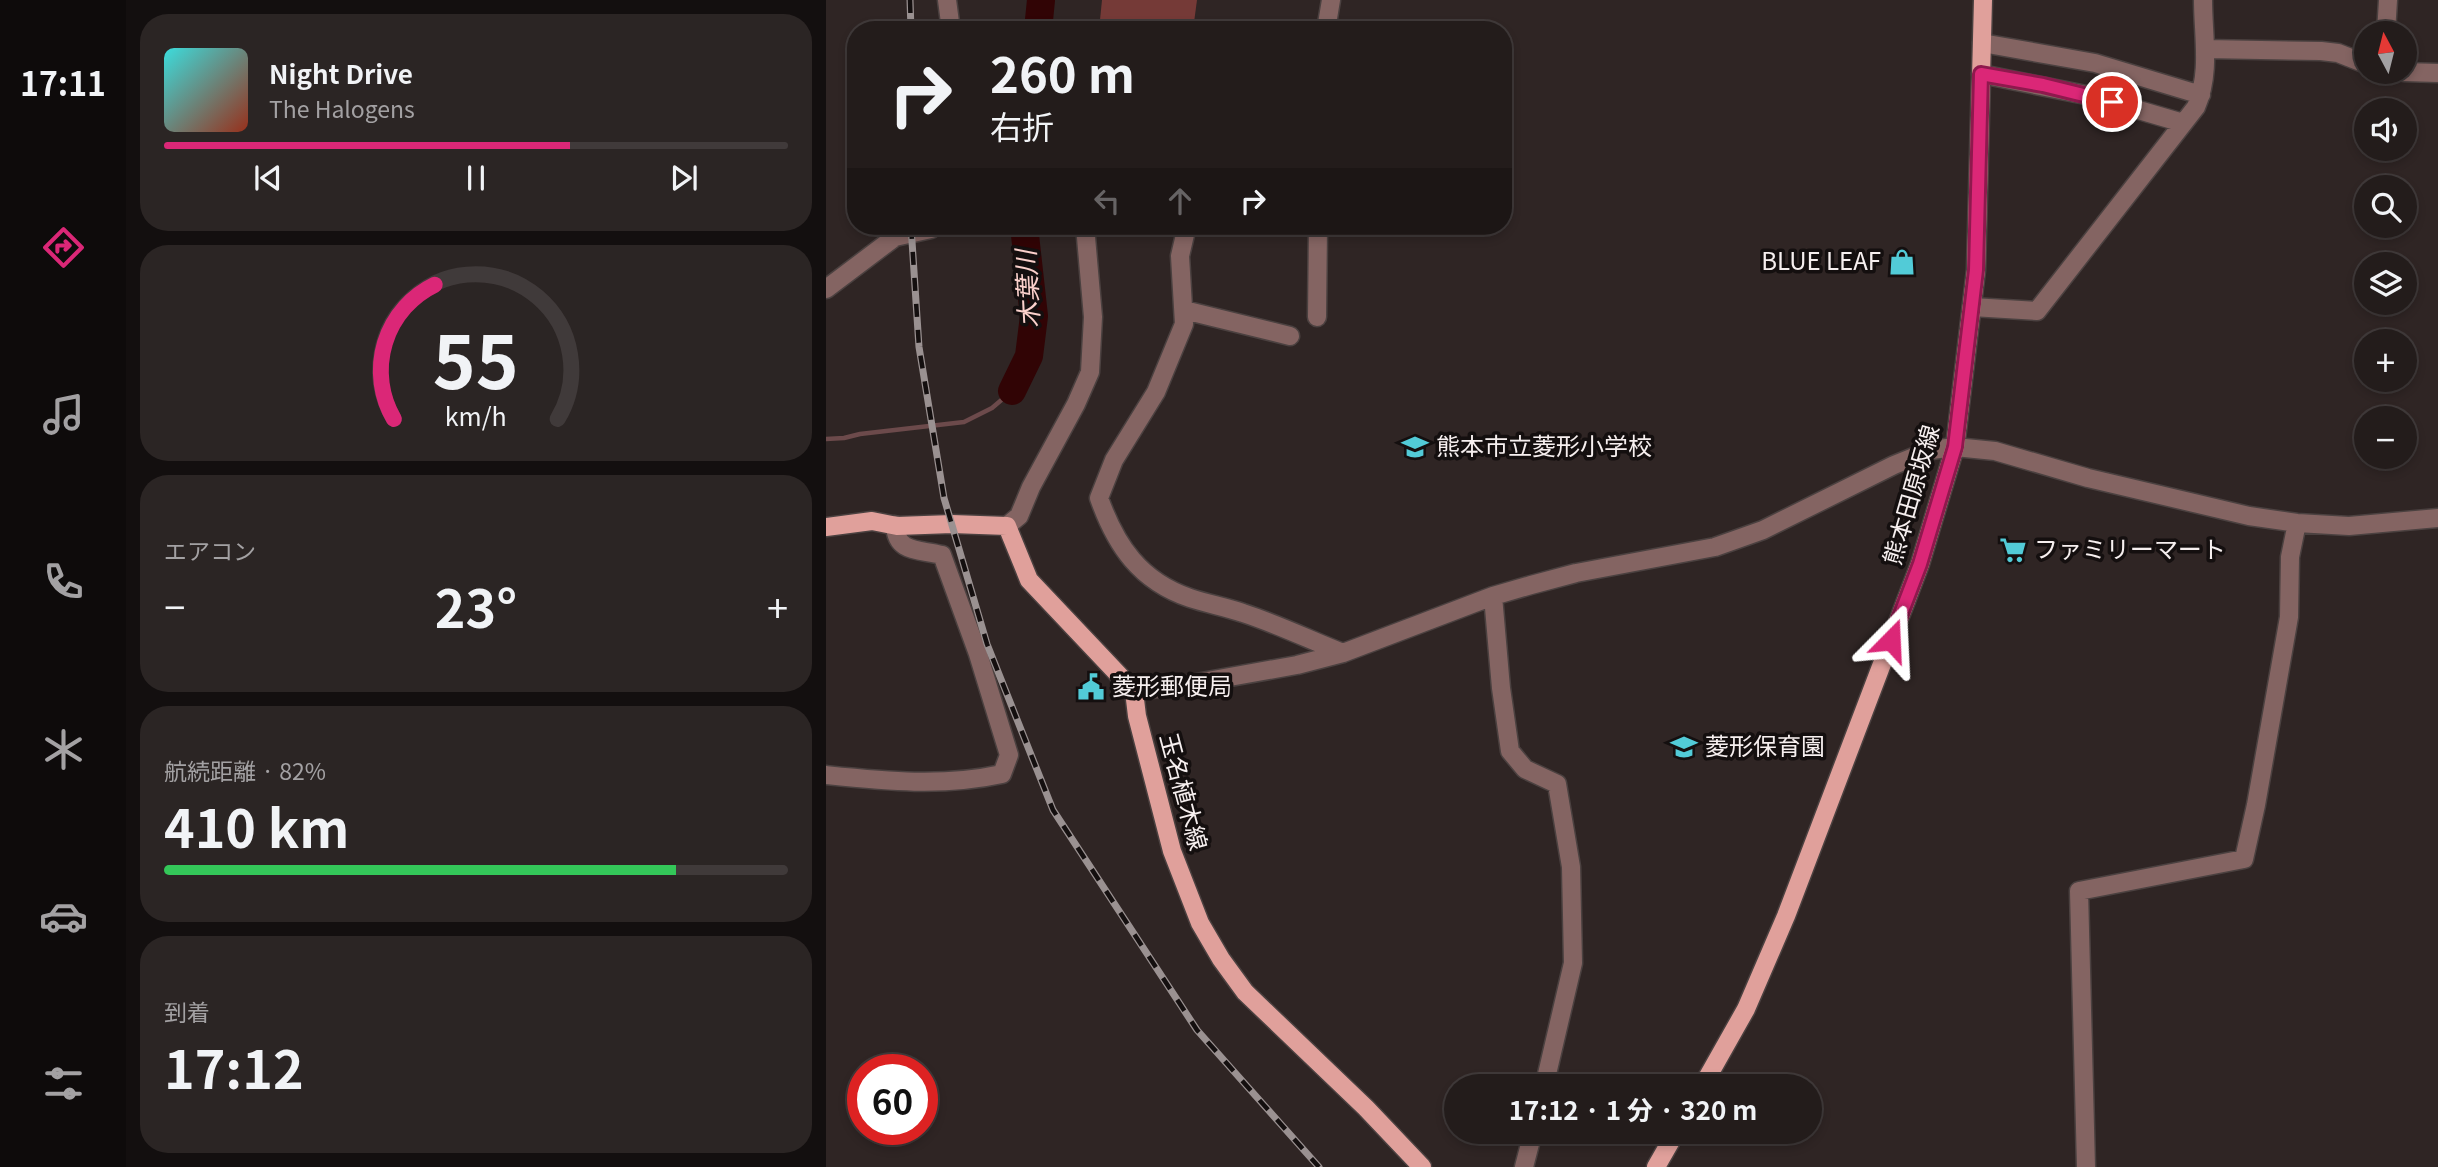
<!DOCTYPE html>
<html lang="ja">
<meta charset="utf-8">
<style>
body{margin:0;font-family:Georgia,"Noto Sans JP",serif;background:#2b2524;color:#f1f3f6;height:100vh;display:flex;flex-direction:column;font-size:26px;white-space:nowrap}
*{box-sizing:border-box;margin:0}
p{font-size:23px;color:#a3a1a3}
.icon{flex:none;width:38px;height:38px;fill:none;stroke:currentColor;stroke-width:2;stroke-linecap:round;stroke-linejoin:round}
.map{position:relative;flex:1;overflow:hidden}
.details{display:flex;flex-direction:column;gap:14px;padding:14px;background:#130f0f;width:700px}
.details>*{flex:none}
.top-card{position:absolute;left:21px;top:21px;width:665px;height:214px;border-radius:28px;box-shadow:0 4px 10px #0003,0 0 0 2px #403a3a;background:#231c1b;color:#f1f3f6;overflow:hidden}
.needle{width:46px;rotate:353deg}
.buttons{position:absolute;left:1528px;top:21px;display:grid;gap:14px}
.buttons a{display:grid;place-items:center;width:63px;height:63px;border-radius:50%;background:#231c1b;box-shadow:0 4px 10px #0003,0 0 0 2px #403a3a;font-size:35px}
.speed{position:absolute;left:21px;top:1054px;display:flex;gap:14px;font-size:35px;font-weight:700;text-align:center}
.speed>*{display:grid;place-content:center;width:91px;height:91px;border-radius:50%;background:#231c1b;box-shadow:0 4px 10px #0003,0 0 0 2px #403a3a;line-height:1}
.speed .limit{border:10px solid #d22;background:#fff;color:#111}
.pin{position:absolute;display:grid;place-items:center;width:60px;height:60px;color:#fff;margin:-30px;border:4px solid #fff;border-radius:50%;box-shadow:0 2px 7px #0007}
.me{position:absolute;width:77px;margin:-38px;rotate:21deg;stroke-linejoin:round;filter:drop-shadow(0 0 5px #0008)}
.turn{display:flex;align-items:center;gap:24px;height:147px;padding:0 28px;font-size:32px}
.turn .icon{width:91px;height:91px;stroke-width:2.5}
.turn b{display:block;font-size:49px;line-height:60px}
.lanes{display:flex;align-items:center;height:66px;padding:0 28px;background:#0003;justify-content:center;gap:35px;direction:ltr}
.lanes .off{opacity:.35}
.big{font-size:52px;font-weight:700;line-height:1.1}
.details .card{flex:1;display:flex;flex-direction:column;justify-content:center;gap:10px;min-width:0;padding:0 24px;border-radius:28px;background:#2b2524}
.details .dial{align-items:center;gap:0}
.dial svg{height:182px;overflow:visible;fill:none;stroke:#403a3a;stroke-width:7;stroke-linecap:round;text-anchor:middle}
.dial text{fill:#f1f3f6;stroke:none}
.song{display:flex;align-items:center;gap:21px}
.cover{width:84px;height:84px;border-radius:10px;background:linear-gradient(135deg,hsl(180 70% 55%),hsl(10 70% 35%))}
.played{height:7px;border-radius:4px;background:linear-gradient(90deg,#db2777 65%,#403a3a 65%)}
.keys{display:flex;justify-content:space-around;direction:ltr}
.heat{display:flex;justify-content:space-between;align-items:center;font-size:38px;direction:ltr}
.charge{height:10px;border-radius:5px;background:linear-gradient(90deg,#34c759 82%,#403a3a 0)}
.trip{position:absolute;left:618px;top:1074px;width:378px;height:70px;border-radius:35px;background:#231c1b;box-shadow:0 4px 10px #0003,0 0 0 2px #403a3a;font-weight:700;line-height:70px;text-align:center}
main{display:flex;flex:1;min-height:0}
.menu{display:flex;flex-direction:column;width:126px;justify-content:space-around;align-items:center;background:#0e0b0b;color:#a3a1a3}
.menu .icon{width:49px;height:49px}
.menu .current{color:#db2777}
.menu b{font-size:32px;color:#f1f3f6}
.map>svg:first-child{display:block}
</style>
<main>
<nav class="menu">
<b>17:11</b>
<svg class="icon current" aria-label="directions" viewBox="0 0 24 24"><path d="M12 3l9 9-9 9-9-9zM9 14v-3h6M13 9l2 2-2 2"/></svg>
<svg class="icon" aria-label="music" viewBox="0 0 24 24"><path d="M9 18V5l10-2v13"/><circle cx="6" cy="18" r="3"/><circle cx="16" cy="16" r="3"/></svg>
<svg class="icon" aria-label="phone" viewBox="0 0 24 24"><path d="M5 4h4l2 5-3 2q2 4 5 5l2-3 5 2v4C11 20 4 13 5 4z"/></svg>
<svg class="icon" aria-label="climate" viewBox="0 0 24 24"><path d="M12 3v18M4 7l16 10M4 17L20 7"/></svg>
<svg class="icon" aria-label="car" viewBox="0 0 24 24"><path d="M5 17H2v-5l4-1 3-4h7l3 4 3 1v5h-3M9 17h6M6 11h13"/><circle cx="7" cy="17" r="2"/><circle cx="17" cy="17" r="2"/></svg>
<svg class="icon" aria-label="filters" viewBox="0 0 24 24"><path d="M4 7h16M4 17h16"/><circle cx="9" cy="7" r="2"/><circle cx="15" cy="17" r="2"/></svg>
</nav>
<section class="details">
<div class="card">
<div class="song"><i class="cover"></i><div><b>Night Drive</b><p>The Halogens</p></div></div>
<div class="played"></div>
<div class="keys"><svg class="icon" aria-label="previous" viewBox="0 0 24 24"><path d="M18 5L8 12l10 7zM5 5v14"/></svg><svg class="icon" aria-label="pause" viewBox="0 0 24 24"><path d="M8 5v14M16 5v14"/></svg><svg class="icon" aria-label="next" viewBox="0 0 24 24"><path d="M6 5l10 7-10 7zM19 5v14"/></svg></div>
</div>
<div class="card dial"><svg viewBox="0 0 100 80">
<path d="M14 69A42 42 0 1 1 86 69"/>
<path d="M14 69A42 42 0 0 1 32 10" stroke="#db2777"/>
<text x="50" y="56" font-size="32" font-weight="700">55</text>
<text x="50" y="72" font-size="11">km/h</text>
</svg></div>
<div class="card"><p>エアコン</p>
<div class="heat"><a>−</a><b class="big">23°</b><a>+</a></div>
</div>
<div class="card"><p>航続距離 · 82%</p><b class="big">410 km</b><div class="charge"></div></div>
<div class="card"><p>到着</p><b class="big">17:12</b></div>
</section>
<div class="map">
<svg width="1612" height="1167" viewBox="0 0 1612 1167">
<rect width="100%" height="100%" fill="#2f2524"/>
<path fill="#753a37" d="M276,0H371L367,30H273Z"/>
<g fill="none" stroke-linecap="round" stroke-linejoin="round">
<path stroke="#6c4a4b" stroke-width="4.5" d="M0,439L18,438L34,434L138,422L166,408L186,391"/>
<path stroke="#310405" stroke-width="28" d="M212,30L215,0
M186,391L203,356L208,316L198,226"/>
<g stroke="#4b4140" stroke-width="21">
<path id="minor" d="M121,0L125,30
M500,30L505,0
M1560,33L1562,0
M1156,43L1269,63L1375,95
M1380,49L1495,51L1512,53L1540,64
M1578,72L1612,73
M1155,74L1265,96L1357,123
M361,226L354,256L358,324L330,392L288,460L273,498C290,546 314,581 364,598C382,604 400,607 417,613C451,624 484,640 517,653
M0,289L69,237L105,229V226
M1146,307L1211,311L1370,107C1385,73 1377,36 1377,0
M358,310L464,336
M491,317L492,226
M181,526L193,516L205,487L250,404L264,372L267,317L259,226
M667,596L675,688L684,751L699,769L731,784L745,867L747,963L718,1087
M308,691L359,685L471,665L517,653L667,596L705,585L750,573L889,547L937,530L1068,465L1105,450L1129,447L1169,451L1262,478L1423,516L1471,523L1523,526L1612,518
M0,775C59,781 117,787 176,774L183,755L152,654L116,555C94,549 70,554 69,525
M698,1167L707,1132
M1260,1167L1253,891L1418,859L1430,805L1463,617L1464,557L1471,523"/>
</g>
<g stroke="#4b4140" stroke-width="21">
<path id="major" d="M0,527L46,521L71,526L126,524L181,526L203,580L308,691L311,716L346,851L374,923L395,959L419,992L540,1108L596,1167
M876,1087L920,1009L960,916L1094,564L1129,447L1150,270L1157,0
M830,1167L850,1132"/>
</g>
<use href="#minor" stroke="#846462" stroke-width="18"/>
<use href="#major" stroke="#e0a09b" stroke-width="18"/>
<g stroke="#9a9191" stroke-width="7">
<path id="rail" d="M84,0L85,30
M85,226L93,347L118,498L161,644L227,810L371,1030L493,1167"/>
</g>
<use href="#rail" stroke="#140f0f" stroke-width="4.5" stroke-dasharray="13" stroke-linecap="butt"/>
</g>
<g fill="none" stroke-linecap="round" stroke-linejoin="round">
<g stroke="#8e194d" stroke-width="18">
<path id="route" d="M1065,640L1094,564L1129,447L1150,270L1155,74L1217,85L1286,102"/>
</g>
<use href="#route" stroke="#db2777" stroke-width="12"/>
</g>
<defs>
<g id="shop-bare" transform="scale(2.1)"><path d="M-5-2.5h2.3a2.7 3.5 0 0 1 5.4 0H5L5.5 6h-11ZM-1.5-2.5h3a1.5 2.3 0 0 0-3 0Z" fill="#52cbd7" stroke="#140f0f" stroke-width="2.5" paint-order="stroke"/></g>
<g id="school-bare" transform="scale(2.1)"><path d="M0-5L7-2L0 1L-7-2ZM-4 1L0 2.5L4 1V4Q0 6-4 4Z" fill="#52cbd7" stroke="#140f0f" stroke-width="2.5" paint-order="stroke"/></g>
<g id="supermarket-bare" transform="scale(2.1)"><path d="M-6-5.5h2.5l.6 2H6L4.5 2H-2.5L-4.4-4H-6ZM-1.5 3.2a1.3 1.3 0 1 0 .1 0ZM3 3.2a1.3 1.3 0 1 0 .1 0Z" fill="#52cbd7" stroke="#140f0f" stroke-width="2.5" paint-order="stroke"/></g>
<g id="civic-bare" transform="scale(2.1)"><path d="M-.6-6.5H3V-4.5H.6V-3L4-1V1h2V6H-6V1h2V-1L-.6-3ZM-1.2 2.5V6h2.4V2.5Z" fill="#52cbd7" stroke="#140f0f" stroke-width="2.5" paint-order="stroke"/></g>
</defs>
<g fill-rule="evenodd">
<use href="#shop-bare" x="1076" y="262"/>
<use href="#school-bare" x="589" y="447"/>
<use href="#supermarket-bare" x="1187" y="550"/>
<use href="#civic-bare" x="265" y="687"/>
<use href="#school-bare" x="858" y="747"/>
</g>
<g text-anchor="middle" stroke-width="7" stroke-linejoin="round" paint-order="stroke">
<g font-size="24" fill="#f6efef" stroke="#140f0f" text-anchor="start">
<text x="1055" y="270" text-anchor="end">BLUE LEAF</text>
<text x="610" y="455">熊本市立菱形小学校</text>
<text x="1208" y="558">ファミリーマート</text>
<text x="286" y="695">菱形郵便局</text>
<text x="879" y="755">菱形保育園</text>
</g>
<g font-size="24" fill="#f6efef" stroke="#140f0f">
<text transform="translate(1086 495) rotate(-74)" y="8">熊本田原坂線</text>
<text transform="translate(357 792) rotate(75)" y="8">玉名植木線</text>
</g>
<g font-size="26" font-style="italic" fill="#fbd1cc" stroke="#140f0f">
<text transform="translate(202 289) rotate(-93)" y="9">木葉川</text>
</g>
</g>
</svg>
<div class="buttons">
<a><svg class="needle" viewBox="-14 -14 28 28"><path d="M0-13l5 13h-10z" fill="#e53935"/><path d="M0 13l5-13h-10z" fill="#a3a1a3"/></svg></a>
<a><svg class="icon" aria-label="sound" viewBox="0 0 24 24"><path d="M4 9h4l5-4v14l-5-4H4zM17 9q2 3 0 6"/></svg></a>
<a><svg class="icon" aria-label="search" viewBox="0 0 24 24"><circle cx="10" cy="10" r="6"/><path d="M15 15l6 6"/></svg></a>
<a><svg class="icon" aria-label="layers" viewBox="0 0 24 24"><path d="M12 4l9 5-9 5-9-5zM3 14l9 5 9-5"/></svg></a>
<a>+</a>
<a>−</a>
</div>
<div class="speed"><div class="limit">60</div></div>
<div class="pin" style="left:1286px;top:102px;background:#d93025"><svg class="icon" aria-label="arrive" viewBox="0 0 24 24"><path d="M6 21V4h12l-3 4 3 4H6"/></svg></div>
<svg class="me" style="left:1065px;top:640px" viewBox="-20 -20 40 40"><path d="M0-17L14 15 0 8-14 15z" fill="#db2777" stroke="#fff" stroke-width="4"/></svg>
<div class="trip">17:12 · 1 分 · 320 m</div>
<div class="top-card">
<div class="turn"><svg class="icon" aria-label="right" viewBox="0 0 24 24"><path d="M7 20v-9h11M14 6l5 5-5 5"/></svg><div><b>260 m</b>右折</div></div>
<div class="lanes"><svg class="icon off" aria-label="left" viewBox="0 0 24 24"><path d="M17 20v-9H6M10 6l-5 5 5 5"/></svg><svg class="icon off" aria-label="ahead" viewBox="0 0 24 24"><path d="M12 20V5M6 11l6-6 6 6"/></svg><svg class="icon" aria-label="right" viewBox="0 0 24 24"><path d="M7 20v-9h11M14 6l5 5-5 5"/></svg></div>
</div>
</div>
</main>
